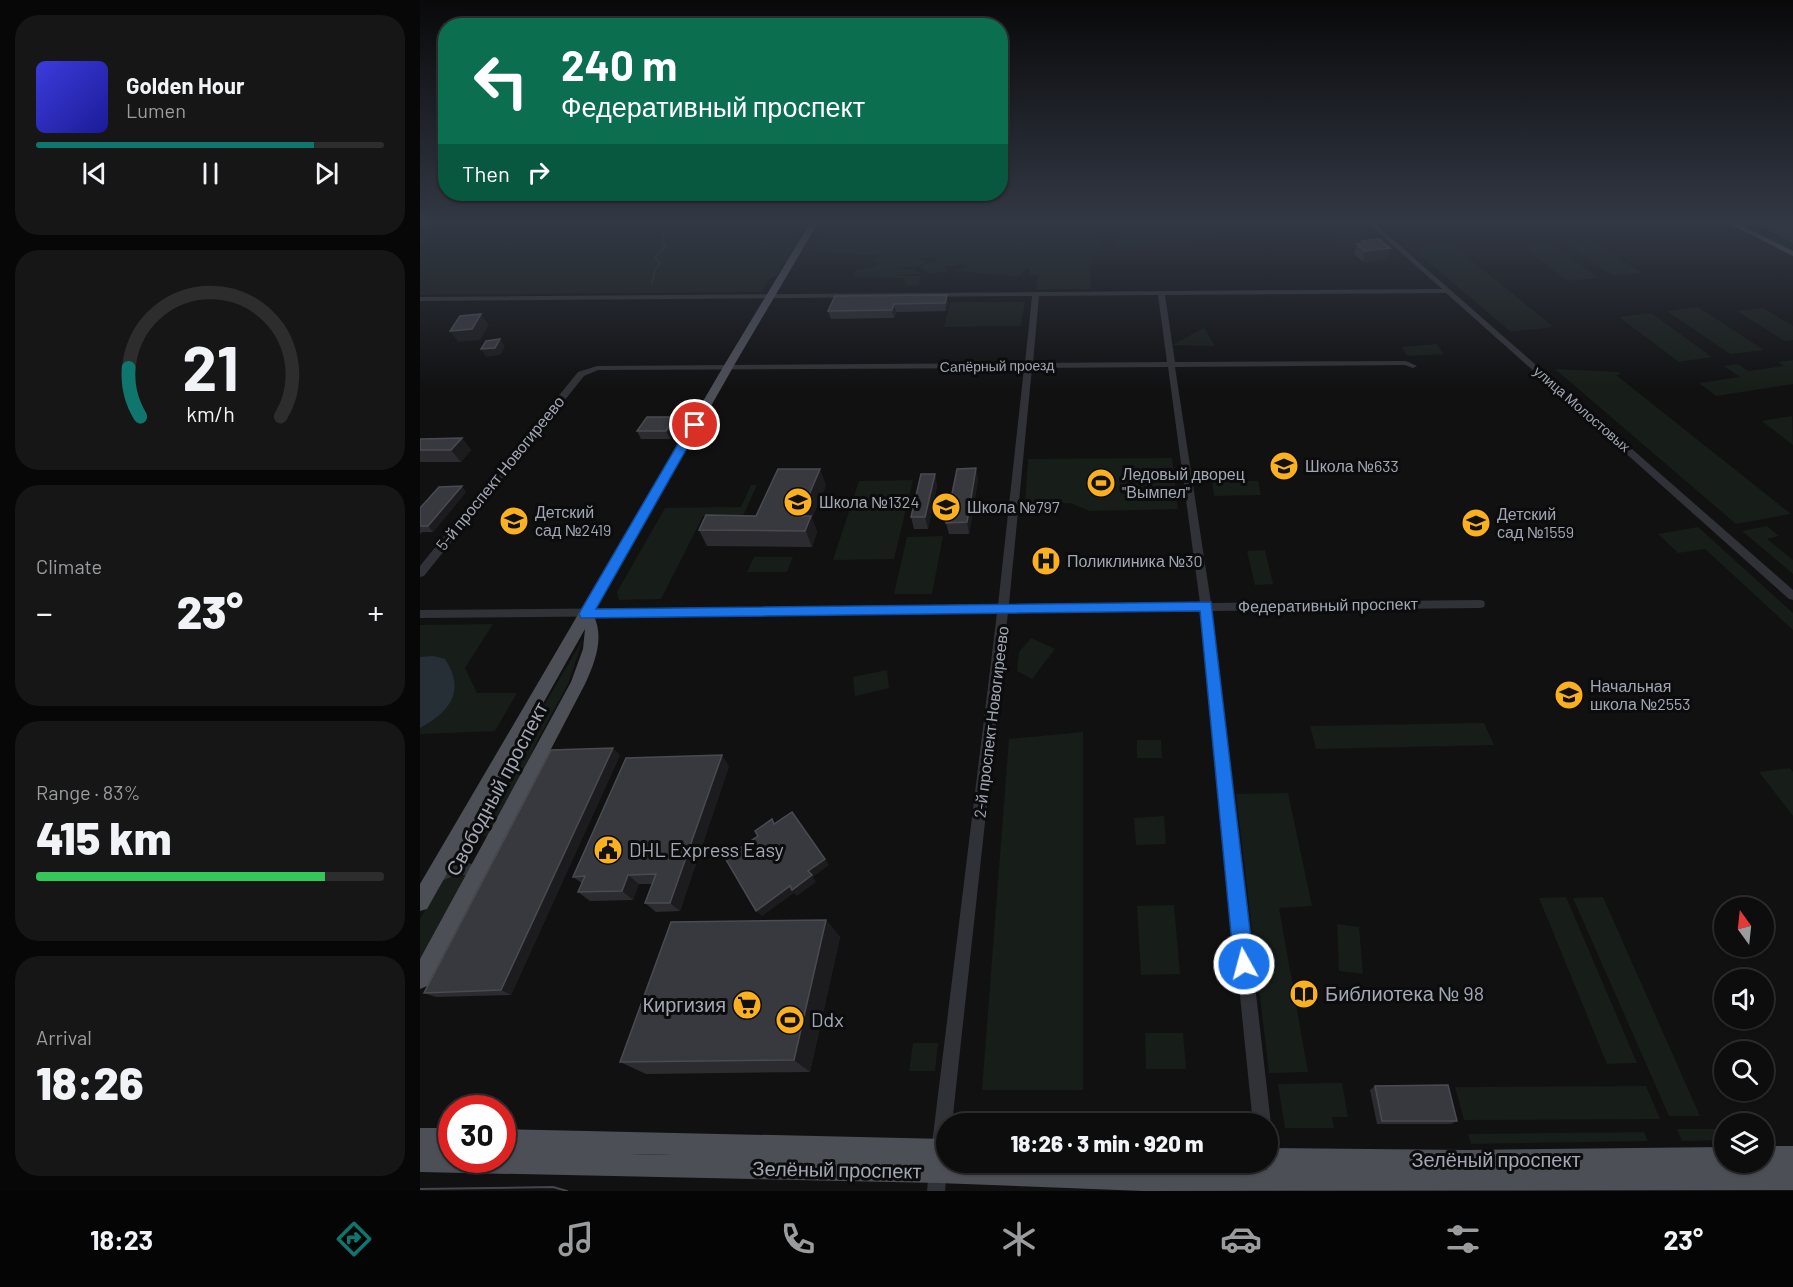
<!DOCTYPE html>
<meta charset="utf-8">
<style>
body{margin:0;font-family:Barlow,sans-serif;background:#161617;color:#f1f3f6;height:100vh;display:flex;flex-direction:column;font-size:22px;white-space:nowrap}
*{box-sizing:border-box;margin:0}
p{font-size:20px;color:#9a9c9e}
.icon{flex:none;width:33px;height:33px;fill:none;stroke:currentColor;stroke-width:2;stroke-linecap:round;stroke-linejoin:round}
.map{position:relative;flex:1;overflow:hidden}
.sheet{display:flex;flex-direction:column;gap:15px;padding:15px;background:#070708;width:420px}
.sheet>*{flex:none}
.guide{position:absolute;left:18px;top:18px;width:570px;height:183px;border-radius:24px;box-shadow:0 2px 4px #0004,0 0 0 2px #2d2d2e;background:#0b6e4f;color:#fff;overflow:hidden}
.needle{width:39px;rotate:345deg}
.fabs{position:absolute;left:1294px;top:897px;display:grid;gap:12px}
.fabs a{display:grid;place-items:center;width:60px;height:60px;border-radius:50%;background:#0d0d0e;box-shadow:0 2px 4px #0004,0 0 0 2px #2d2d2e;font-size:30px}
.speed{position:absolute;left:18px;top:1095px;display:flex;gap:12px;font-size:30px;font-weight:700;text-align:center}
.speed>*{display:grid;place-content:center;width:78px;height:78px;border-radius:50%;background:#0d0d0e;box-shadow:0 2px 4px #0004,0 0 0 2px #2d2d2e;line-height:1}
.speed .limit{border:9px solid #d22;background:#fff;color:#111}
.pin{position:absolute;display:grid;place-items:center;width:51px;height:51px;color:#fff;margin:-26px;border:3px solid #fff;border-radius:50%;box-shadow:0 2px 6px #0007}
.me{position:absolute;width:66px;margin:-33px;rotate:353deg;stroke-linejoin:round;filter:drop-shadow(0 0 4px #0008)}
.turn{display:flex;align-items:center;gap:21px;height:126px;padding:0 24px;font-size:27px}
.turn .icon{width:78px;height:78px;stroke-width:2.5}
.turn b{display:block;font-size:42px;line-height:51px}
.then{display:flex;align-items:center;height:57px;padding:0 24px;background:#0003;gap:12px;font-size:22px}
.big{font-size:45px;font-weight:800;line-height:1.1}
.sheet .widget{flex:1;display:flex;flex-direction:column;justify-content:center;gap:9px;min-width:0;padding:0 21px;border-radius:24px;background:#161617}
.sheet .dial{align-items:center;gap:0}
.dial svg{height:156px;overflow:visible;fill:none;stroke:#2d2d2e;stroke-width:7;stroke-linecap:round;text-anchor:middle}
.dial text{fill:#f1f3f6;stroke:none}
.song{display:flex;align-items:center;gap:18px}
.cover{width:72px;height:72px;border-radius:9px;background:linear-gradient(135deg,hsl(240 70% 55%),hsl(240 70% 35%))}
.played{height:6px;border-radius:3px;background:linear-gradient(90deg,#0f766e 80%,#2d2d2e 80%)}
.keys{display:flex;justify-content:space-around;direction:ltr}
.heat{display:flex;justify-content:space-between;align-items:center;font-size:33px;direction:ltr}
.charge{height:9px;border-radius:4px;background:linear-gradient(90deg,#34c759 83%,#2d2d2e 0)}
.trip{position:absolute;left:516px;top:1113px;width:342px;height:60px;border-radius:30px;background:#0d0d0e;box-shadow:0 2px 4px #0004,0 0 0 2px #2d2d2e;font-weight:800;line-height:60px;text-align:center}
.dock{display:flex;height:96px;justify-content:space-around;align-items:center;background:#050506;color:#9a9c9e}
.dock .icon{width:42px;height:42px}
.dock .selected{color:#0f766e}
.dock b{font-size:27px;color:#f1f3f6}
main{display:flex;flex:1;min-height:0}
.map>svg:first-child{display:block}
</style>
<main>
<section class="sheet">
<div class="widget">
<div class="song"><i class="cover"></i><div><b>Golden Hour</b><p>Lumen</p></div></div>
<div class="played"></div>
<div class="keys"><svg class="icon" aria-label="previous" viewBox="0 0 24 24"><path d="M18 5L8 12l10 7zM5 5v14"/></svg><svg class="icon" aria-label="pause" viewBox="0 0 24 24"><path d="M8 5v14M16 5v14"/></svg><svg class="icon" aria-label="next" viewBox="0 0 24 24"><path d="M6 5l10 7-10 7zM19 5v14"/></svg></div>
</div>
<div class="widget dial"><svg viewBox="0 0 100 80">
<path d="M14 69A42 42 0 1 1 86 69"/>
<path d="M14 69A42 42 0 0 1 8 44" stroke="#0f766e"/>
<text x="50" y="56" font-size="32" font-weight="700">21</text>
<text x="50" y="72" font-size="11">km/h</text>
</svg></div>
<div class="widget"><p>Climate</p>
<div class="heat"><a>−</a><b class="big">23°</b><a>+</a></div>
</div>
<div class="widget"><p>Range · 83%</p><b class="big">415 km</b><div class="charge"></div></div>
<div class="widget"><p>Arrival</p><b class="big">18:26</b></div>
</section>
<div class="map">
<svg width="1373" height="1191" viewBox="0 0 1373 1191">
<rect width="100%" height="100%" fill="#111112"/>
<path fill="#171d18" d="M0,223H386L357,275L349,279L341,292L0,295Z
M409,223H593L594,225C620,223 653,218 679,227V244L683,245C665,260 671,267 671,289H616L618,275H610L608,268L600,276C576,276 556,272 533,271L549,267L546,264L522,267L527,269L525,272L509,273L501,268L504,264L513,263L519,257H493L506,262L497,267H470L493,269L502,274L473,275L500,276L499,285L486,286L484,278L434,277L436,270L457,266L458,263L454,261L460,255L412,254L413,251L394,250Z
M735,223H824L836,235L699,249L687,226Z
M898,223H934L955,242L923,246Z
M1315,223H1373V253Z
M1173,240L1222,273L1193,276L1145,243Z
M1030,243L1134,327L1091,332L992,248Z
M1131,244L1178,278L1148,281L1103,247Z
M530,302H605L601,326L524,327Z
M1278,307L1344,350L1310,354L1247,311Z
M1343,308L1373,326V340L1365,341L1317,311Z
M1231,313L1292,357L1259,362L1199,317Z
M784,328L795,346L752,345Z
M1017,344L1024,354L988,356L981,347Z
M1373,360V384L1296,396L1279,383L1320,377L1304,366L1318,364L1328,371L1364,366L1358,362Z
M1135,369L1199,372L1200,374L1196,375L1371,514L1316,524Z
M1372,416L1373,445L1342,421Z
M752,458L758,509L670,511L650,503H605L608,459Z
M493,480L474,559L413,560L439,481Z
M792,481H838L841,495L794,496Z
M331,485H337L323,516H283L241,599L199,600L197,592L245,508L321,507Z
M1347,526L1359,536L1347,539L1373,560V574L1322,531Z
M1278,527L1373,613V630L1285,549L1258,553L1238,534Z
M523,536L512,594H474L487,537Z
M845,550L853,584L835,585L827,551Z
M334,557H373L367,572H327Z
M73,624L45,668L57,693H97L75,731L0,734V625Z
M611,638L635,649L612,679L597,671L599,652Z
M163,639L148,684L115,745L104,774L70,836H47Z
M467,670L469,688L435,696L433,677Z
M1064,723L1074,745L896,749L890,726Z
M663,732V1090H562L589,739Z
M717,740H741L742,758H717Z
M1370,768L1373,772V816L1339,772Z
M868,793L892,906L859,908L888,1072L849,1073L816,794Z
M744,816L746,844L716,845L714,818Z
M48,875L0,960V919L25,876Z
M1146,897L1217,1063L1187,1064L1119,898Z
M1183,897L1280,1116H1249L1153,898Z
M754,905L760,974L721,975L717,906Z
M917,924L939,927L943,974L919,971Z
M725,1033H763L766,1069H726Z
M493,1043H518L515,1071H489Z
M922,1083L928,1117H912L914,1128H865L858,1084Z
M1226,1086L1240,1119L1044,1120L1035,1087Z
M1257,1129H1297L1302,1140L1262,1141Z
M1224,1132L1228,1141L1051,1144L1048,1134Z"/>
<path fill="#272f36" d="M1357,223H1373V244L1342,225Z
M13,656L25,659C46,691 30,712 0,728V657Z"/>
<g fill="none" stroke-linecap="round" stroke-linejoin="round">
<path stroke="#272f36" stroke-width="1.5" d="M0,243L14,223
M232,283L235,270L240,263L235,257L246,246L242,242L243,233L241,232L246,223"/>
<path fill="#313237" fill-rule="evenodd" d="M948,223H954L1373,590V600L1369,599L1026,293L745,295L755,362L986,361L997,366L993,368L985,365L755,367L791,603L1060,600L1064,601L1065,604L1064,607L1060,608L792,611L851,1124L848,1130V1124H833L781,611L588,612L532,1124H526V1158L520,1161L514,1158L511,1152L577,613L0,618V610L578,605L604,368L178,370L164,376L4,576L0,577V566L158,372L177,366L605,363L612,296L0,301V297L1022,289ZM738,295L747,362L613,363L619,296ZM748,367L780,603L589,604L612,368Z
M43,861L63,868L65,873L63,878L58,880C37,871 37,875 17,883L12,881L10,876L12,871L33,862Z
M518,1161L524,1164L527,1170L525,1191H507L509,1170L512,1164Z"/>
<path fill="#4d4f57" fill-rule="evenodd" d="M390,223H398L316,362L173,614C185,637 175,662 165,684L7,986L0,989V959L151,682L163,649L165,629L7,909L0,911V884L306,362Z
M1308,223H1317L1373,251V256Z
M0,1128H32V1150H21H32V1160H82V1151L252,1155L82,1151V1129L526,1139V1162L848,1170L840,1167L838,1162H848V1148L1047,1150L1305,1147V1162H1314L1313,1166L1307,1168H1343L1335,1162H1344V1146H1373V1190L724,1191L518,1183L0,1172Z"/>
<path stroke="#44464c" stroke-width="2" d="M0,1189L133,1187L147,1191"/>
</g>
<path fill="#2c2c30" d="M942,241L970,248L967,259L943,262L934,254L937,244L942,243Z
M415,296L528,303L526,311L476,312L474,318L411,319L408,311Z
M259,424L250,439H221L217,431Z
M42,438L51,450L41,462H0V439Z
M556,468L558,480L549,534H529L526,523Z
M515,474L517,486L508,529H494L491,517Z
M406,485L392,518L397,532L392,547L287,546L279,530L336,516Z
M46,492L13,532H2L0,534V508Z
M200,755L91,995L16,997L4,993Z
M309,766L260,911L236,912L225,903L232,884H219L213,900L170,901L158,892L162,883L153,877Z
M406,920L420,937L390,1072L226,1074L200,1062Z
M955,1086L1037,1121L1031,1124H957L950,1090Z"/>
<path fill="#1c1c1e" d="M970,248L967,259L943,262L945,251Z
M527,295L528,303L526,311L525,303Z
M474,304L476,312L474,318L472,310Z
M61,314L69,325L60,340L38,342L30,331Z
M80,339L85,347L80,355L66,357L61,349Z
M255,417L259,424L250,439L246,431Z
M42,438L51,450L41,462L31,450Z
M556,468L558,480L549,534L547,522Z
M400,469L406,485L392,518L397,532L392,547L380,516Z
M515,474L517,486L508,529L505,517Z
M42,486L46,492L13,532L8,526Z
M193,748L200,755L91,995L81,990Z
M302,755L309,766L260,911L250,903Z
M405,859L409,865L393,877L388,871Z
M208,875L219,884L213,900L202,891Z
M392,875L396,882L377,896L374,893L342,916L336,911L370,886Z
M406,920L420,937L390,1072L374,1060Z"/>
<path fill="#38393e" stroke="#494b51" stroke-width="1.5" d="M959,239L970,248L945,251L937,244L944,243L942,241Z
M527,295L525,303L474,304L472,310L408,311L415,296Z
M61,314L52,329L30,331L40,316Z
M80,339L75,348L61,349L66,341Z
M227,417H255L246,431H217Z
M42,438L31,450H0V439Z
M556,468L547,522L526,523L537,469Z
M358,469H400L380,516H391L385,531L279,530L286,515L336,516Z
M501,474H515L505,517H491Z
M42,486L8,526H0V508L19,487Z
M193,748L81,990L4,993L131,750Z
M302,755L250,903H225L236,874L208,875L202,891L158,892L165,876L153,877L206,758Z
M372,812L405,859L388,871L392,875L372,890L370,886L336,911L305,858L338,836L335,831L352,819L354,824Z
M406,920L374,1060L200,1062L251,922Z
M1028,1085L1037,1121H962L955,1086Z"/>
<linearGradient id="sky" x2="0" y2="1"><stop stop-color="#09090a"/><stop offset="0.57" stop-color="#323844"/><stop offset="1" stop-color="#323844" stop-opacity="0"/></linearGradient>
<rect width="1373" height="389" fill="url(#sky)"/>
<path fill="#1a73e8" stroke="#114b97" stroke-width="1.5" d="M275,422L280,425L176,609L791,602L834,964L831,971L824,973L817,971L814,964L780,611L161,618L159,614L161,610L269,425Z"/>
<defs>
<g id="school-disc" transform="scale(1.5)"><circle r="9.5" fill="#fbb020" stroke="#0c0c0d"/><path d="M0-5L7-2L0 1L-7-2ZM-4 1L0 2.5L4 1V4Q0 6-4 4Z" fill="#111"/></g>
<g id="stadium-disc" transform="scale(1.5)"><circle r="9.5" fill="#fbb020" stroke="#0c0c0d"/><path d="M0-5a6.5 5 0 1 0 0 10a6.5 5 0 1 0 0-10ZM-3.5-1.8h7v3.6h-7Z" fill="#111"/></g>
<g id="hospital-disc" transform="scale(1.5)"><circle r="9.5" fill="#fbb020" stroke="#0c0c0d"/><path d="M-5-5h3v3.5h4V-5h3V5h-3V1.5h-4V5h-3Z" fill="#111"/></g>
<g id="civic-disc" transform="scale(1.5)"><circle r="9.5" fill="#fbb020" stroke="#0c0c0d"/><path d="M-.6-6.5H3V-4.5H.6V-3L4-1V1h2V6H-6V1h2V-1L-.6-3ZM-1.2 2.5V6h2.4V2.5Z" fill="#111"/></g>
<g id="library-disc" transform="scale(1.5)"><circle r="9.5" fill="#fbb020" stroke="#0c0c0d"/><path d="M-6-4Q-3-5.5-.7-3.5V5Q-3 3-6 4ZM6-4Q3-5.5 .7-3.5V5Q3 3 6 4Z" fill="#111"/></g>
<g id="supermarket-disc" transform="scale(1.5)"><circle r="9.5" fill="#fbb020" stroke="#0c0c0d"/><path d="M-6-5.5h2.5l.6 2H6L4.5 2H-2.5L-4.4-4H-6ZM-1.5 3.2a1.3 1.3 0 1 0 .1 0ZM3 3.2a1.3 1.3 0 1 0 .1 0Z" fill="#111"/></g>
</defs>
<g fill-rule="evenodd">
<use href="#school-disc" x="864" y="466"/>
<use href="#stadium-disc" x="681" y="483"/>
<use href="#school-disc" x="378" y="502"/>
<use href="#school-disc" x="526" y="507"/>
<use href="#school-disc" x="94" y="521"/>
<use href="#school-disc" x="1056" y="523"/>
<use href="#hospital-disc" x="626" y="561"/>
<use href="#school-disc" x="1149" y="695"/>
<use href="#civic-disc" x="188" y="850"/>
<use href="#library-disc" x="884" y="994"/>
<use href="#supermarket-disc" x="327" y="1005"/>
<use href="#stadium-disc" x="370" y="1020"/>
</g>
<g text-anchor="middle" stroke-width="6" stroke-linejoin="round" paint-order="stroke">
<g font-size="14" fill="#a1a7b4" stroke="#0c0c0d">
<text transform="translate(577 366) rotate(-1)" y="5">Сапёрный проезд</text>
<text transform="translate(1162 409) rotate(41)" y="5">улица Молостовых</text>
</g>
<g font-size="16" fill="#a1a7b4" stroke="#0c0c0d" text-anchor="start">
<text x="885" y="472">Школа №633</text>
<text x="702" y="480">Ледовый дворец<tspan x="702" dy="18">"Вымпел"</tspan></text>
<text x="399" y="508">Школа №1324</text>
<text x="547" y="513">Школа №797</text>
<text x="115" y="518">Детский<tspan x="115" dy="18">сад №2419</tspan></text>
<text x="1077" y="520">Детский<tspan x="1077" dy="18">сад №1559</tspan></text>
<text x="647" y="567">Поликлиника №30</text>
<text x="1170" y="692">Начальная<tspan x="1170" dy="18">школа №2553</tspan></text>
</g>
<g font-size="16" fill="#a1a7b4" stroke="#0c0c0d">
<text transform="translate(80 473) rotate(-51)" y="6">5-й проспект Новогиреево</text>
<text transform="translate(908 605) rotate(-1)" y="6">Федеративный проспект</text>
<text transform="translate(571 722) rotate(-83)" y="6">2-й проспект Новогиреево</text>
</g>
<g font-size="20" fill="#a1a7b4" stroke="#0c0c0d">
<text transform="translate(77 789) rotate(-62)" y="7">Свободный проспект</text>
<text x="1076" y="1167">Зелёный проспект</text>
<text transform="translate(417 1170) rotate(1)" y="7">Зелёный проспект</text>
</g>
<g font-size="20" fill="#a1a7b4" stroke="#0c0c0d" text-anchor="start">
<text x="209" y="857">DHL Express Easy</text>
<text x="905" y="1001">Библиотека № 98</text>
<text x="306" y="1012" text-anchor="end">Киргизия</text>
<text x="391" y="1027">Ddx</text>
</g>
</g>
</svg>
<div class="fabs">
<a><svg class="needle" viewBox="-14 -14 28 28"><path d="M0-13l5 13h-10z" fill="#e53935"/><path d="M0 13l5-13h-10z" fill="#9a9c9e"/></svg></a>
<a><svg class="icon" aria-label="sound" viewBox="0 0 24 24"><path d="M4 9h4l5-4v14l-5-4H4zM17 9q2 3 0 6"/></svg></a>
<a><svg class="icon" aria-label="search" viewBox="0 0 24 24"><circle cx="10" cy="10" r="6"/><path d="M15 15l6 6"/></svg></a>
<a><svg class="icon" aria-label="layers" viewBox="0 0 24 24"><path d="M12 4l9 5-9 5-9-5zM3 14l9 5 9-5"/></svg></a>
</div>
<div class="speed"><div class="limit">30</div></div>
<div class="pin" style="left:275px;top:425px;background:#d93025"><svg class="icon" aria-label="arrive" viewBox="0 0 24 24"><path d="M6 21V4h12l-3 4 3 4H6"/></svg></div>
<svg class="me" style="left:824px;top:964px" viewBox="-20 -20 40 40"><circle r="17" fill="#1a73e8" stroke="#fff" stroke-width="3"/><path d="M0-11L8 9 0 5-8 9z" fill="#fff"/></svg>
<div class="trip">18:26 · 3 min · 920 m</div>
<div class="guide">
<div class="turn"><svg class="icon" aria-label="left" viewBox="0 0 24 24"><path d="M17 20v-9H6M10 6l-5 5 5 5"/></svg><div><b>240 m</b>Федеративный проспект</div></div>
<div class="then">Then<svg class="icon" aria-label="right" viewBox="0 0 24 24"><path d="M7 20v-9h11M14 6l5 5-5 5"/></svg></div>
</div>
</div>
</main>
<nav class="dock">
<b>18:23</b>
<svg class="icon selected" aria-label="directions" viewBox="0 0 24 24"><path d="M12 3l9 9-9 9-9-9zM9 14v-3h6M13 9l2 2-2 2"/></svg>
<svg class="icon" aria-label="music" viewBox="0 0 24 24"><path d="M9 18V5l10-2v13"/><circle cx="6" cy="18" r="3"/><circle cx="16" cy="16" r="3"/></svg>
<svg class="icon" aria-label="phone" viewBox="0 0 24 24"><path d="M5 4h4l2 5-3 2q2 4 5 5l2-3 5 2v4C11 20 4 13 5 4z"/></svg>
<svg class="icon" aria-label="climate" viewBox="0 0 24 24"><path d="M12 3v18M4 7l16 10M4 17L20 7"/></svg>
<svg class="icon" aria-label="car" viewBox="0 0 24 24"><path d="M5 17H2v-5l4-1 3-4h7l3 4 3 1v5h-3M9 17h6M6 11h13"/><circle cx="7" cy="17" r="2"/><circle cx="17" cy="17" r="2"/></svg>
<svg class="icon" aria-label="filters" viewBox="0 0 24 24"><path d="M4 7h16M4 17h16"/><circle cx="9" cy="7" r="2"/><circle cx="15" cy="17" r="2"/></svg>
<b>23°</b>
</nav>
